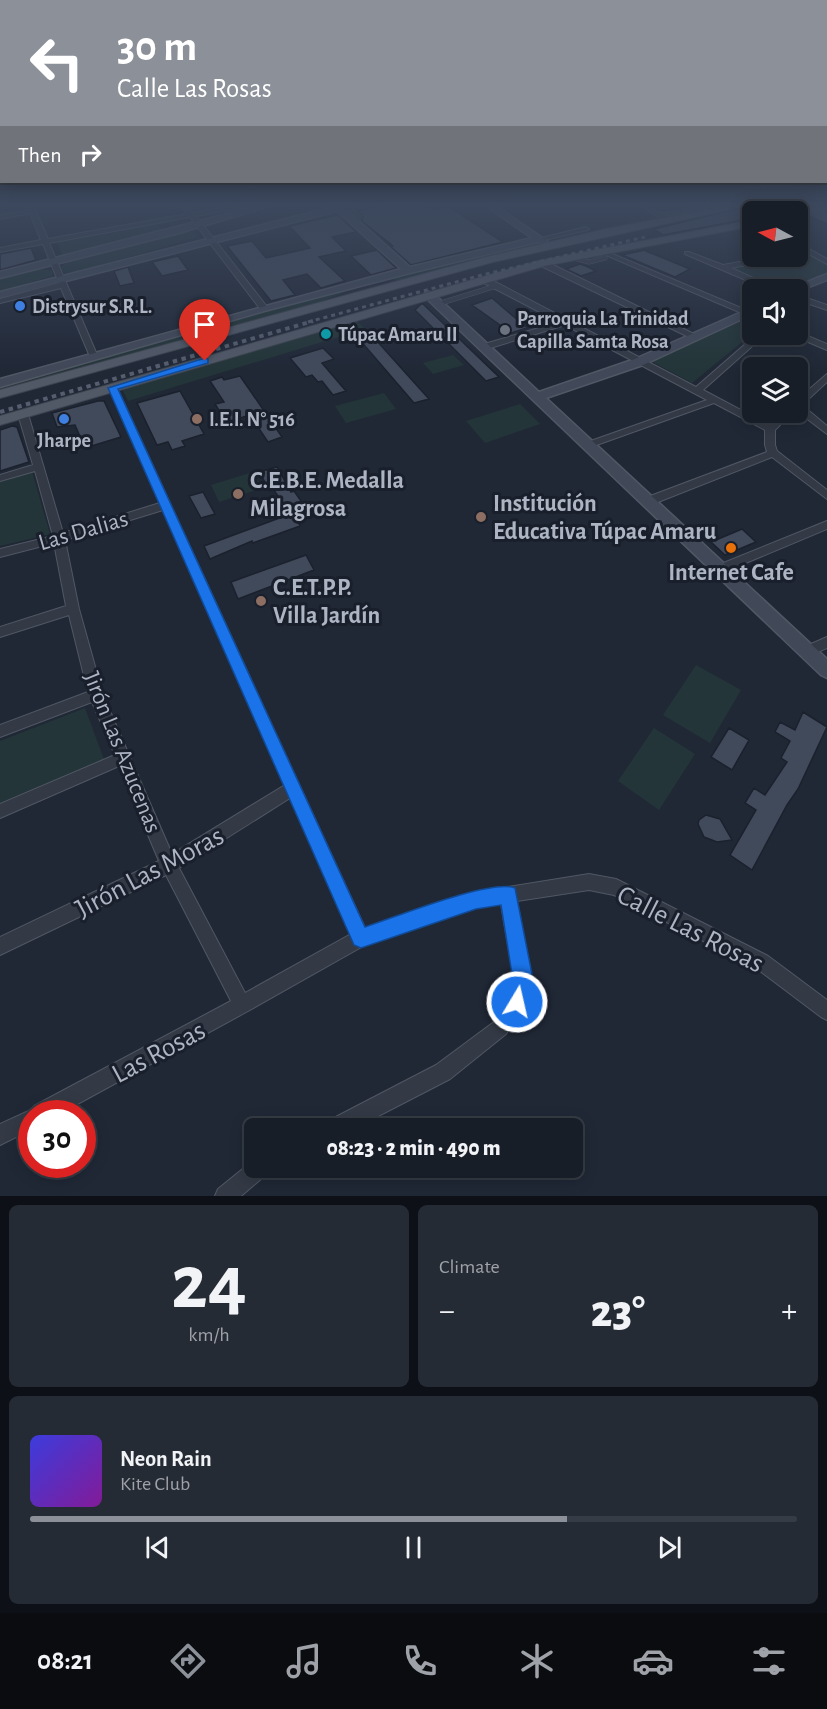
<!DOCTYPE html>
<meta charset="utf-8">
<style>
body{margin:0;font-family:"Alegreya Sans",sans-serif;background:#252b34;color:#f1f3f6;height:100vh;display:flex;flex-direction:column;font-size:22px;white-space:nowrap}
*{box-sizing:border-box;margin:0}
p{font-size:20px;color:#9fa2a8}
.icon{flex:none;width:33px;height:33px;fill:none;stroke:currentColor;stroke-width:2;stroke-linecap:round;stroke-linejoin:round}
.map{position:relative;height:1196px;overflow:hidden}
.sheet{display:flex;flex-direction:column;gap:9px;padding:9px;background:#0d1016;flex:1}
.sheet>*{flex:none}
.hud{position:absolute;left:0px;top:0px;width:828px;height:183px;box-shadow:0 3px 15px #0003,0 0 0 2px #363c45;background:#8c9099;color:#fff;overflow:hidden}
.needle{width:39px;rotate:277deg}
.controls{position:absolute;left:742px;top:201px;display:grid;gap:12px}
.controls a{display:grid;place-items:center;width:66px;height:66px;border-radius:9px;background:#181e28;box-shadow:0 3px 15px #0003,0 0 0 2px #363c45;font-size:30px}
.speed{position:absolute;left:18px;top:1100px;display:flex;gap:12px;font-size:30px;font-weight:700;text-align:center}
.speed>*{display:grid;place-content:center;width:78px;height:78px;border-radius:50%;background:#181e28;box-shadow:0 3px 15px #0003,0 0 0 2px #363c45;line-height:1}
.speed .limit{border:9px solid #d22;background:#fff;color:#111}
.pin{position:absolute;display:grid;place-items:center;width:51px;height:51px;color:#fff;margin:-62px -26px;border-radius:50% 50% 50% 0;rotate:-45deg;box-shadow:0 0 6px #0007}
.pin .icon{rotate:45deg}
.me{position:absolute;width:66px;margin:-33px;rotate:9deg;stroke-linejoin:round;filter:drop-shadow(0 0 4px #0008)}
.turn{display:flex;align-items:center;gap:21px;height:126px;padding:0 18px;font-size:27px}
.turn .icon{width:78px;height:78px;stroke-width:2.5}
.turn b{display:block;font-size:42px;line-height:51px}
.then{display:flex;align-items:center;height:57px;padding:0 18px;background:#0003;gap:12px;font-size:22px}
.big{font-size:45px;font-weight:800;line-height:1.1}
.sheet .tile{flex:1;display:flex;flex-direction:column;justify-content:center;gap:9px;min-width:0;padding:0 21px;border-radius:9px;background:#252b34}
.sheet .dial{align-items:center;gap:0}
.dial b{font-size:78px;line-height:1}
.song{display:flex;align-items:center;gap:18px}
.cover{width:72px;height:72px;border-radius:9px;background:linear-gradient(135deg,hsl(240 70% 55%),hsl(290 70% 35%))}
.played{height:6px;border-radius:3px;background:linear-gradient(90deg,#8c9099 70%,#363c45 70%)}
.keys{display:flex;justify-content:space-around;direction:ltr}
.heat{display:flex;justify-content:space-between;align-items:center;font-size:33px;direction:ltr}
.sheet .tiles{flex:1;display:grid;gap:9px;grid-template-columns:1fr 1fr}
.tile:last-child{grid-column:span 2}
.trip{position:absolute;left:244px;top:1118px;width:339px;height:60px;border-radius:9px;background:#181e28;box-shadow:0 3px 15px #0003,0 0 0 2px #363c45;font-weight:800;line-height:60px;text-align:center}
.tabs{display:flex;height:96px;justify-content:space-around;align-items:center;background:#0a0c10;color:#9fa2a8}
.tabs .icon{width:42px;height:42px}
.tabs .active{color:#8c9099}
.tabs b{font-size:27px;color:#f1f3f6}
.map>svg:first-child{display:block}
</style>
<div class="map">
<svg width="827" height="1196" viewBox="0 0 827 1196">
<rect width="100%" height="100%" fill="#202836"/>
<path fill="#233538" d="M156,223L163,231L63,258L57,241Z
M181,232H192L198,237L77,272L65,273L60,268L67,262Z
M538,242L542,244L396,281L392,277Z
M812,255L827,264V273L782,289L727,269Z
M38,269L49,270L53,272L52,276L0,292V278Z
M353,287V289L311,305L0,392V385Z
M748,318L753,320V333L692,383L649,360Z
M355,319L365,329L128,401L121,387Z
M453,355L464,365L433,374L423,363Z
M384,393L396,409L346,423L335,406Z
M520,404L540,424L485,443L466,421Z
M32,471L50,534L0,546V482Z
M253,472L262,488L219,502L211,485Z
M696,665L741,690L710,743L663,715Z
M85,708L105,762L0,806V741Z
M654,728L695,754L659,810L618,781Z"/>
<path fill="#414a5b" stroke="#1b212d" stroke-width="1.5" d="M384,205H426L434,210L448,206L503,242L411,265L391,247L393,246L362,221L363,216L358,211Z
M752,205L753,218L663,235L654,229Z
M338,215L356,232L332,237L346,251L319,257L345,281L321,288L307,274L283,280L295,295L271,301L227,246L252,241L266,258L310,248L289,226Z
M31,248L36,260L0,270V254Z
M377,250L396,268L371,275L351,256Z
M645,250L646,251L690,269L675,277L622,255Z
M178,256L188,270L162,276L152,262Z
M580,264L586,266L596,271L581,276L566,269Z
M128,267L134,283L120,286L114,271Z
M492,298L527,328L511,333L472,305Z
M421,304H423L499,377L486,381L415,310Z
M359,339L376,340L429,399L414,403Z
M323,348L334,359L322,363L346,391L333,395L322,381L318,382L312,375L306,377L290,358Z
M240,376L249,389L282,437L268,442L250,415L226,422L215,404L224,402L210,381L222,377L224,380Z
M180,391L204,434L182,441L185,446L172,450L168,442L157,445L137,403Z
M98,401H104L121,437L85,448L75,425L57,427L52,413Z
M12,426L17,427L29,462L0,471V430Z
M277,467L291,492L294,491L306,508L290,514L274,490L270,491L259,472Z
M203,492L215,514L201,518L189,496Z
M293,513L300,526L253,543L252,541L210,559L204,546Z
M742,529L756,542L725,555L711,542Z
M306,555L314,570L238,599L231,582Z
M803,712L827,727L798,789L787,805L752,870L730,855L756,810L745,803L754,788L765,795L787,762L781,758L790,741L775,732L780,722L795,730Z
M729,728L749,740L732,770L711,757Z
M706,815L720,819L732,840L717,842L704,837L698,824L699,820Z"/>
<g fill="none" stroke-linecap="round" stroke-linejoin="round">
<g stroke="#515764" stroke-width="5">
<path id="lane" d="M339,207L348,209L365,205
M348,209L359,217L356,223
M574,258L589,262L605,258L603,252
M438,304L496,286"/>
</g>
<g stroke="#515764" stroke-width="2">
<path id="street" d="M27,205H33L48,239L187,214L181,205H187L193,213L237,205H248L245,207L196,216L268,308L261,310L190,217L49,243L98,357L91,359L61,288L0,303V299L59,283L43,244L0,252V248L41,240L30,213L0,219V215L29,210Z
M638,205C647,204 652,212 661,213C675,214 697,203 715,205L665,216L669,219L666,221Z
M586,227L589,229L588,230L540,241L537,239Z
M798,243L827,259V264L798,248Z
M603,250L753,313V318L601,253V251Z
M685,252H689L723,265L773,256H791L731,268L780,290H769L685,254Z
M539,261H545L700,337L693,339L539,265Z
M480,277H486L696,387L757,334H766L703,390L769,425L783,412H793L775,430V445L777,451L827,490V499L772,457L653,504H645L644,501L645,498L767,452L765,445V430L714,403L591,447H585V443L707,400L565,325L487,349H481V345L559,322L480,281Z
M798,295L827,305V310L798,300Z
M798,332L827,344V350L794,336L793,334H798Z
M827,374V382L802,405L827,426V434L798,412V399Z
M113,385L117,388L365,928L476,892L589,874L616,879L768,956L827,1000V1020L821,1017L756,968L614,895L589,890L517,901L531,974L526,1002L506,1034L450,1079L355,1128H325L328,1121L436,1065L494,1022L509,999L513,974L501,904L476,908L365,945L248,1011L61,1113H32V1129L0,1145V1124L33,1109L34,1106L231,1001L166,875L0,955V937L159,861L119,766L0,818V804L115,755L92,702L0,737V725L88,692L69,615L0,637V627L66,606L54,543L0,557V549L53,536L35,471L0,481V475L33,465L18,414L23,411L28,414L63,533L160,503L109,388ZM163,510L285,785L172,854L103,695L79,609L65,540ZM290,798L351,934L245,993L179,868Z
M827,521V529L724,572L720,573L714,569L716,566Z
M827,637V648L807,657L802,656L801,652L802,648Z
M255,1159V1167H270L267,1174L241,1196H215L218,1189Z"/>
</g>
<g stroke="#515764" stroke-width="3">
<path id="secondary" d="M262,205H274L179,233L0,278V272Z
M332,205H353L345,209L410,267L532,238L485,205H494L550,243L545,246L538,242L410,273L268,310L0,387V379L401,269L337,211L0,298V292L333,207Z
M812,208L827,215V221L809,213L808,211Z
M827,274V280L798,291V290H787Z
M429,292L433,293L539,392L635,359L753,307V314L643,365L546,398L827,659V678L821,675L425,297V293Z"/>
</g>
<g stroke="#3d4350" stroke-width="2">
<path id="primary" d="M733,205H750L493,262L0,398V390L486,257L606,229Z
M827,205V210L798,216V212H794Z
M753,220V226L544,266L0,425V416L538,261Z"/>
</g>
<use href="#lane" stroke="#333a46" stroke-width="4"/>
<use href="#street" fill="#333a46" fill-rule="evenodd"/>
<use href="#secondary" fill="#414959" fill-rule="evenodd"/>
<use href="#primary" fill="#515967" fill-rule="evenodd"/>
<path stroke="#555d6e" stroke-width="3" stroke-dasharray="4 4" stroke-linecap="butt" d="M308,322L482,275L645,237"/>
<path stroke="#555d6e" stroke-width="4" stroke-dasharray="4.5 4.5" stroke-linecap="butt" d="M0,412L313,321"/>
</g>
<linearGradient id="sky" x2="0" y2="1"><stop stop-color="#12161e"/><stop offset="0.55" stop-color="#3c485d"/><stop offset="1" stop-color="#3c485d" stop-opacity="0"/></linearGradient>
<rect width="827" height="372" fill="url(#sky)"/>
<path fill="#1a73e8" stroke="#114b97" stroke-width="1.5" d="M205,358L208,359V363L118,389L365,927C393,918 492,878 515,888L532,974L524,1009L517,1012L510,1009L507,1002L512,974L501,905L476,909L361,948L354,945L108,388Z"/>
<g fill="#3f7fe0" stroke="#191f2b" stroke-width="2">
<circle cx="20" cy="306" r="6"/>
<circle cx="64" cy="419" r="6"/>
</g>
<circle fill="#6b7280" stroke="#191f2b" stroke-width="2" cx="505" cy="330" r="6"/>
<circle fill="#0f9aa8" stroke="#191f2b" stroke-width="2" cx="326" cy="334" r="6"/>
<g fill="#8d6e63" stroke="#191f2b" stroke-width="2">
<circle cx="197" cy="419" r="6"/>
<circle cx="238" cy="494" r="6"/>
<circle cx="481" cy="517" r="6"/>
<circle cx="261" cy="601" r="6"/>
</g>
<circle fill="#e8710a" stroke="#191f2b" stroke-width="2" cx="731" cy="548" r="6"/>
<g text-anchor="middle" stroke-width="6" stroke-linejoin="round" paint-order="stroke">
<g font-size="20" font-weight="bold" fill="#adb4c3" stroke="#191f2b" text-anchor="start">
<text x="32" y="313">Distrysur S.R.L.</text>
<text x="517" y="325">Parroquia La Trinidad<tspan x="517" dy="23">Capilla Samta Rosa</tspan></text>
<text x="338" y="341">Túpac Amaru II</text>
<text x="209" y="426">I.E.I. N° 516</text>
<text x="64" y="447" text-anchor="middle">Jharpe</text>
</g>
<g font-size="24" font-weight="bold" fill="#adb4c3" stroke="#191f2b" text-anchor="start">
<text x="250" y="488">C.E.B.E. Medalla<tspan x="250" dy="28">Milagrosa</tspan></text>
<text x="493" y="511">Institución<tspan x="493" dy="28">Educativa Túpac Amaru</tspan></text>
<text x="731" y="580" text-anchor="middle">Internet Cafe</text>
<text x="273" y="595">C.E.T.P.P.<tspan x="273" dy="28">Villa Jardín</tspan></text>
</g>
<g font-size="24" fill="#adb4c3" stroke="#191f2b">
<text transform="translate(83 530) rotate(-16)" y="8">Las Dalias</text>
<text transform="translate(123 752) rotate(68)" y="8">Jirón Las Azucenas</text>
</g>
<g font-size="28" fill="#adb4c3" stroke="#191f2b">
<text transform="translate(149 871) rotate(-28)" y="10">Jirón Las Moras</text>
<text transform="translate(691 928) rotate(27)" y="10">Calle Las Rosas</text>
<text transform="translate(158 1051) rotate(-28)" y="10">Las Rosas</text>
</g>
</g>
</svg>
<div class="controls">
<a><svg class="needle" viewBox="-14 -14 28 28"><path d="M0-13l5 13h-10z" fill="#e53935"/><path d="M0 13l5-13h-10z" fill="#9fa2a8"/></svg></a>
<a><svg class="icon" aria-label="sound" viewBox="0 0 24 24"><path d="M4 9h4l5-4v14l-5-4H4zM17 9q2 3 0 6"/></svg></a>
<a><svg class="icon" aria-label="layers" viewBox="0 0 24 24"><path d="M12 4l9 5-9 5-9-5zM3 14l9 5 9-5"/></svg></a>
</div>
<div class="speed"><div class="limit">30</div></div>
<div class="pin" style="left:205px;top:361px;background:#d93025"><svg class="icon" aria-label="arrive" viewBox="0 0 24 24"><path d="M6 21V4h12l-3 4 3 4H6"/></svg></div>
<svg class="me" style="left:517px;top:1002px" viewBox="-20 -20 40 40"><circle r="17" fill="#1a73e8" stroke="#fff" stroke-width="3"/><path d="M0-11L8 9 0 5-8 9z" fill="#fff"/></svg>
<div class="trip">08:23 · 2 min · 490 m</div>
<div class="hud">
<div class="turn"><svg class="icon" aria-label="left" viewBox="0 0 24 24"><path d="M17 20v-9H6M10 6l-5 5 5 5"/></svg><div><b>30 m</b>Calle Las Rosas</div></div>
<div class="then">Then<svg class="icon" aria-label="right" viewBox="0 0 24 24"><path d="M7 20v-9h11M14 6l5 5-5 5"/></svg></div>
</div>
</div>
<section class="sheet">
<div class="tiles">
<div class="tile dial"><b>24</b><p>km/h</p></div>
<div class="tile"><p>Climate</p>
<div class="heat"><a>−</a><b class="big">23°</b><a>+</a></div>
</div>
<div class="tile">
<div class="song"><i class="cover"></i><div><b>Neon Rain</b><p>Kite Club</p></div></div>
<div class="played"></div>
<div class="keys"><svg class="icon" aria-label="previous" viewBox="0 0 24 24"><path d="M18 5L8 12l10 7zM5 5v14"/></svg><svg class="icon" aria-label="pause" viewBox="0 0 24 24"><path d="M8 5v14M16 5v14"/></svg><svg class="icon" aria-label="next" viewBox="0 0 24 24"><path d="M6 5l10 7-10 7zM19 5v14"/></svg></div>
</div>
</div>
</section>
<nav class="tabs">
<b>08:21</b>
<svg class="icon active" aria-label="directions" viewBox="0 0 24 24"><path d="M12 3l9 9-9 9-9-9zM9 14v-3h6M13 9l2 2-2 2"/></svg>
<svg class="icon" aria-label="music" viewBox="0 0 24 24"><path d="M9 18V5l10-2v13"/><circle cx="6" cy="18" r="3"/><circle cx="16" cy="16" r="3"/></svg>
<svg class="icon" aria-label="phone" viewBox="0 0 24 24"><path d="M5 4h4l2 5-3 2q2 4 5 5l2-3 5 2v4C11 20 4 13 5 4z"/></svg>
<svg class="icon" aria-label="climate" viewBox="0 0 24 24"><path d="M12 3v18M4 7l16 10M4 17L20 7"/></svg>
<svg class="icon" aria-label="car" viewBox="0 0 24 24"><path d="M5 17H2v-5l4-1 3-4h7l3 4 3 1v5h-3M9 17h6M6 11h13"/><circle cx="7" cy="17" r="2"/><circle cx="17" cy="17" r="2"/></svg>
<svg class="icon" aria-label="filters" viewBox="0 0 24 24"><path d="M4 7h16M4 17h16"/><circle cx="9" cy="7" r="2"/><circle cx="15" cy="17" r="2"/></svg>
</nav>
